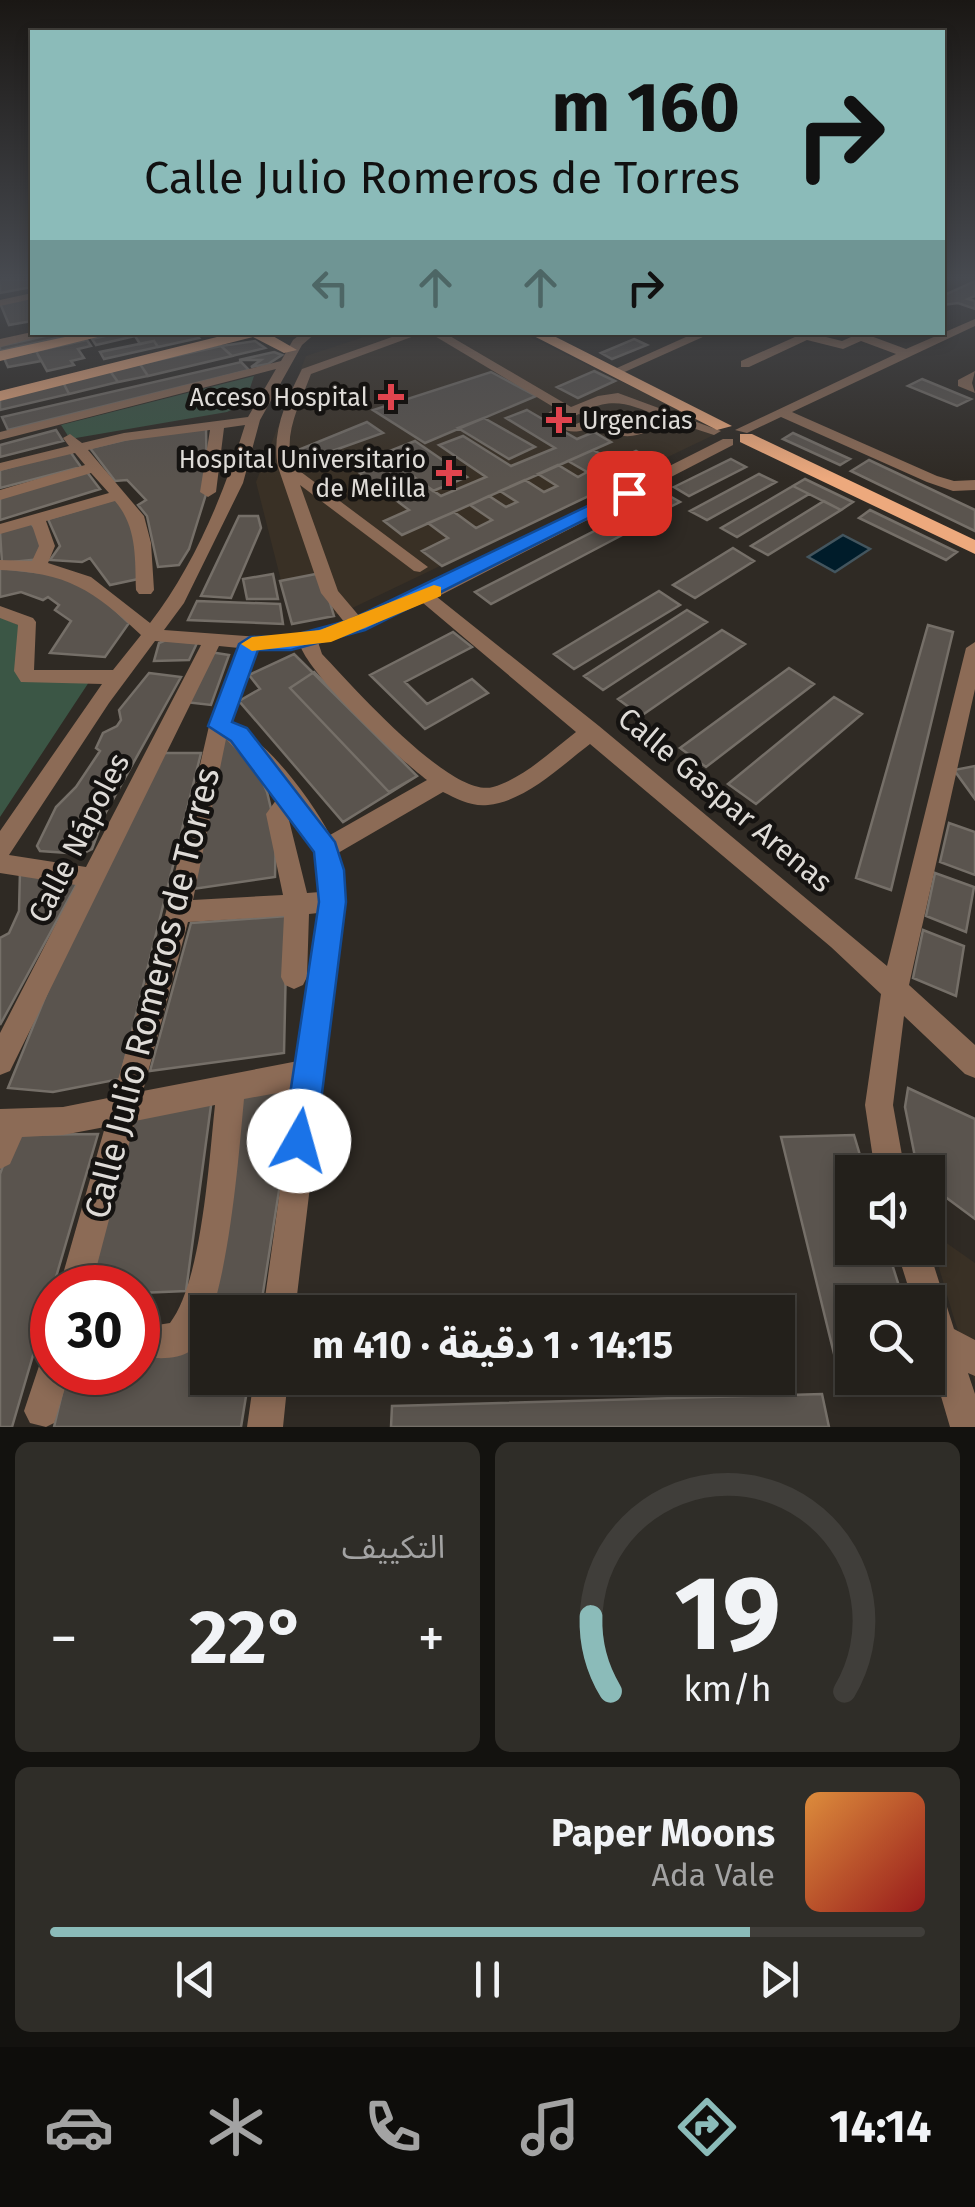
<!DOCTYPE html>
<html lang="ar">
<meta charset="utf-8">
<style>
body{margin:0;font-family:"Fira Sans","Noto Sans Arabic",sans-serif;background:#2f2d28;color:#f1f3f6;direction:rtl;height:100vh;display:flex;flex-direction:column;font-size:38px;white-space:nowrap}
*{box-sizing:border-box;margin:0}
p{font-size:32px;color:#a3a3a3}
.icon{flex:none;width:55px;height:55px;fill:none;stroke:currentColor;stroke-width:2;stroke-linecap:round;stroke-linejoin:round}
.map{position:relative;height:1427px;overflow:hidden;direction:ltr}
.side{display:flex;flex-direction:column;gap:15px;padding:15px;background:#13120f;flex:1}
.side>*{flex:none}
.guide{position:absolute;left:30px;top:30px;width:915px;height:305px;border-radius:0px;box-shadow:0 5px 15px #0003,0 0 0 2px #403e3a;direction:rtl;background:#8bbbb9;color:#111;overflow:hidden}
.tools{position:absolute;left:835px;top:1155px;display:grid;gap:20px}
.tools a{display:grid;place-items:center;width:110px;height:110px;border-radius:0px;background:#23201b;box-shadow:0 5px 15px #0003,0 0 0 2px #403e3a;font-size:50px}
.speed{position:absolute;left:30px;top:1265px;display:flex;gap:20px;font-size:50px;font-weight:700;text-align:center}
.speed>*{display:grid;place-content:center;width:130px;height:130px;border-radius:50%;background:#23201b;box-shadow:0 5px 15px #0003,0 0 0 2px #403e3a;line-height:1}
.speed .limit{border:15px solid #d22;background:#fff;color:#111}
.pin{position:absolute;display:grid;place-items:center;width:85px;height:85px;color:#fff;margin:-42px;border-radius:20px;box-shadow:0 5px 15px #0006}
.me{position:absolute;width:110px;margin:-55px;rotate:7deg;stroke-linejoin:round;filter:drop-shadow(0 0 8px #0008)}
.turn{display:flex;align-items:center;gap:35px;height:210px;padding:0 40px;font-size:45px}
.turn .icon{width:130px;height:130px;stroke-width:2.5}
.turn b{display:block;font-size:70px;line-height:85px}
.lanes{display:flex;align-items:center;height:95px;padding:0 40px;background:#0003;justify-content:center;gap:50px;direction:ltr}
.lanes .off{opacity:.35}
.big{font-size:75px;font-weight:700;line-height:1.1}
.side .widget{flex:1;display:flex;flex-direction:column;justify-content:center;gap:15px;min-width:0;padding:0 35px;border-radius:15px;background:#2f2d28}
.side .dial{align-items:center;gap:0}
.dial svg{height:260px;overflow:visible;fill:none;stroke:#403e3a;stroke-width:7;stroke-linecap:round;text-anchor:middle}
.dial text{fill:#f1f3f6;stroke:none}
.song{display:flex;align-items:center;gap:30px}
.cover{width:120px;height:120px;border-radius:15px;background:linear-gradient(135deg,hsl(30 70% 55%),hsl(0 70% 35%))}
.played{height:10px;border-radius:5px;background:linear-gradient(90deg,#8bbbb9 80%,#403e3a 80%)}
.keys{display:flex;justify-content:space-around;direction:ltr}
.heat{display:flex;justify-content:space-between;align-items:center;font-size:55px;direction:ltr}
.side .tiles{flex:1;display:grid;gap:15px;grid-template-columns:1fr 1fr}
.widget:last-child{grid-column:span 2}
.trip{position:absolute;left:190px;top:1295px;width:605px;height:100px;border-radius:0px;background:#23201b;box-shadow:0 5px 15px #0003,0 0 0 2px #403e3a;font-weight:700;line-height:100px;text-align:center;direction:rtl}
.tab-bar{display:flex;height:160px;justify-content:space-around;align-items:center;background:#0e0d0b;color:#a3a3a3}
.tab-bar .icon{width:70px;height:70px}
.tab-bar .active{color:#8bbbb9}
.tab-bar b{font-size:45px;color:#f1f3f6}
.map>svg:first-child{display:block}
</style>
<div class="map">
<svg width="975" height="1427" viewBox="0 0 975 1427">
<rect width="100%" height="100%" fill="#2f2a24"/>
<path fill="#393025" d="M376,333H522L722,431L342,613L292,624L256,482L306,356Z
M928,1230L975,1263V1383L952,1312Z"/>
<path fill="#3b5645" d="M254,376L245,403L227,412L70,439L61,425Z
M0,617L25,628L21,680L89,682L0,817Z"/>
<path fill="#001c2a" stroke="#43555e" stroke-width="2.5" d="M843,535L870,549L835,572L808,557Z"/>
<path fill="#5a544e" stroke="#756f68" stroke-width="2.5" d="M0,280H32V287L0,293Z
M975,281V296L968,299L975,301V309L958,303L942,305V296Z
M32,297V321L9,325L0,303Z
M63,332H84L0,351V346Z
M122,332L148,333L96,345L92,339Z
M161,332H193L199,338L158,347L154,341L140,344L135,336Z
M634,339L647,345L612,359L601,353Z
M87,340L91,346L78,349L84,358L71,361L74,365L47,371L36,351Z
M154,341L158,347L104,359L100,352Z
M255,341L265,348L232,356L221,346Z
M221,346L232,356L148,376L140,364Z
M36,351L41,361L8,367L4,358Z
M274,352L282,355L268,364L251,367L261,360H239Z
M241,362L249,370L8,430L2,417Z
M140,364L148,376L118,382L110,371Z
M110,371L118,382L69,394L63,382Z
M594,371L615,381L578,398L557,387Z
M491,372L536,396L425,443L373,410Z
M922,379L971,399L957,406L908,386Z
M63,382L69,394L0,410V397Z
M527,410L577,439L594,432L611,442L402,535L384,521L409,510L360,473L391,461L441,496L486,477L439,445L463,436L511,466L555,448L506,418Z
M484,418L535,447L509,459L458,428Z
M367,422L383,433L304,461L293,452Z
M206,427L207,491L189,549L179,565L158,567L147,516L138,505L146,500L127,480L115,481L90,448L158,432Z
M56,430L63,441L0,457V445Z
M793,433L850,459L840,465L783,439Z
M415,441L467,477L433,491L382,454Z
M69,450L81,467L0,488V470Z
M593,450L614,461L636,451L658,463L442,566L422,551L448,538L428,523L454,512L476,528L492,520L470,505L489,496L506,507L517,502L500,491L525,480L544,492L557,486L538,474L558,465L578,477L587,472L568,461Z
M731,459L746,467L689,496L674,487Z
M869,460L975,510V531L851,471Z
M87,472L100,489L0,520V498Z
M759,474L776,482L707,520L690,511Z
M805,479L853,502L841,510L793,486Z
M793,486L809,494L737,537L721,528Z
M666,494L680,502L644,520L631,512Z
M115,499L130,513L143,578L110,585L90,558L82,562L50,560L60,546L48,519Z
M824,501L841,510L768,555L751,546Z
M870,510L957,552L946,560L859,518Z
M239,516H258L261,528L231,598L201,596Z
M612,522L628,532L491,604L475,592Z
M31,523L41,537V559L2,563L0,532Z
M733,548L754,561L695,598L673,585Z
M0,568L80,577L129,623L105,657L50,653L71,621L55,610L59,605L48,597L43,600L21,592L0,597Z
M321,573L334,616L292,624L280,581Z
M273,574L278,599H247L243,579Z
M659,591L680,605L574,669L554,654Z
M197,601L280,604L283,624L188,620Z
M687,610L707,622L603,690L584,676Z
M928,625L953,632L891,890L856,878Z
M722,630L745,644L641,716L618,699Z
M453,632L472,647L405,682L427,704L472,679L488,693L425,729L370,675Z
M166,640L197,643L189,660L154,661L159,643Z
M210,652L229,655L211,705L185,702Z
M294,654L417,776L343,822L239,701L260,689L249,675Z
M789,668L814,684L706,767L680,748Z
M314,672L417,776L389,792L290,688Z
M149,673L181,677L105,814L92,849L82,854L40,851L37,846L56,807L76,787L100,751L96,748L103,733L117,726L121,720L119,710Z
M834,697L862,714L756,804L728,784Z
M224,735L253,760L267,792L276,830L275,877L186,890Z
M163,753H201L120,1079L53,1092L8,1088L65,948Z
M975,766V799L954,770Z
M949,823L975,832V875L940,862Z
M20,871L79,880L0,1025V938L9,933L19,911Z
M935,873L974,887L966,932L926,916Z
M287,916L284,1053L150,1071L191,923Z
M923,930L964,946L956,996L913,978Z
M296,1082L260,1312H208V1378H249L241,1427H54L67,1372H138V1349L202,1351L236,1093Z
M908,1088L975,1119V1219L928,1184V1172H918L905,1107Z
M212,1098L186,1291L139,1293L138,1299V1288H87L128,1117Z
M98,1134L12,1427H0V1174L14,1135Z
M854,1135L865,1172H852V1248H887L904,1302H852V1361L836,1362L781,1137Z
M822,1394L829,1427H391L392,1406Z"/>
<g fill="none" stroke-linecap="round" stroke-linejoin="round">
<path fill="#8c6b56" fill-rule="evenodd" d="M942,281L947,286L942,289Z
M32,293V299L0,306V300Z
M975,319V326L792,412L937,476L954,481L975,480V490L953,491L927,482L781,417L747,433L735,430L896,354L861,341L843,349L807,340L749,367H741V361L806,332L842,341L851,337L844,332H860L906,349Z
M32,332H55L0,347V339Z
M250,332H289L283,336Z
M303,332H317L302,345L260,420L243,483L184,603L164,630L275,638L345,623L321,593L278,467C271,433 286,401 302,369L406,332H425L311,374C300,404 282,435 293,466L428,567L420,572L414,571L300,485L338,591L360,617L419,592L723,439H733V445L609,509L641,528V534H629L597,515L437,597L599,726L887,966L966,648L975,642V689L909,985L975,1045V1078L965,1074L904,1016L893,1105L905,1172H875L865,1105L881,994L831,947L590,744C561,766 526,801 488,805C472,807 457,799 443,792L338,853L344,902L295,1312H263L294,1090L244,1099C239,1151 227,1322 190,1351C178,1360 150,1360 138,1354V1328L170,1323C202,1281 209,1160 215,1105L135,1121L91,1288H59L105,1127L63,1135L22,1137L10,1164L0,1169V1109L63,1107L113,1097L166,912L209,726L239,648L219,646L10,1071L0,1075V1033L76,885L0,873V831L102,684L21,682L14,671L18,625L0,618V606L33,618L36,622L34,670H113L141,635C94,590 66,572 0,570V560L32,561L39,546L32,525L0,534V524L109,493L91,473L0,500V490L85,465L75,453L0,471V463L69,446L63,438L70,434L82,443L124,433L248,417L276,369L0,440V432L281,361L293,340ZM245,425C224,494 194,566 150,623L91,577L48,563L55,546L46,521L115,501C137,527 135,557 136,590L139,594H151L154,590L151,543L144,516L88,450L124,441L210,430L200,492L208,497L216,492L224,428ZM423,603L576,732C551,751 524,778 493,787C451,799 351,684 322,654L318,642L345,636ZM155,641L201,645L86,867L9,855L109,703ZM300,645C310,676 399,759 427,780L330,835C311,799 268,741 230,723L257,649L275,650ZM226,739L279,796L266,814L283,895L193,900ZM291,812L316,854L320,892L307,893L288,816ZM318,913L298,1061L143,1091L188,922L284,916L281,977L285,985L294,989L303,985L307,977L309,914Z
M335,332H363L357,336Z
M428,332H443L571,407L598,396L618,393L721,431L714,435L671,421C645,433 627,445 602,427L609,423L629,430L659,416C633,406 616,397 589,409L603,416V422C576,435 565,437 547,414L555,408ZM579,414L588,419L576,424L568,419Z
M697,332H714L618,375L608,372Z
M975,371L972,383L975,393L958,386V380Z
M928,1247L954,1329L975,1340V1376L968,1373L975,1394V1427H950L928,1352V1302H913L896,1248Z
M52,1355V1372H70L54,1423L46,1427L30,1423L24,1411L41,1360Z
M254,1378H288L283,1427H247Z"/>
<path fill="#eda97d" fill-rule="evenodd" d="M88,332H118L0,361V351Z
M237,332H266L297,350L284,353L253,337L0,401V391Z
M526,332H546L732,426L717,430Z
M740,434H752L975,540V554L740,442Z"/>
</g>
<linearGradient id="sky" x2="0" y2="1"><stop stop-color="#1a1714"/><stop offset="0.58" stop-color="#474a50"/><stop offset="1" stop-color="#474a50" stop-opacity="0"/></linearGradient>
<rect width="975" height="479" fill="url(#sky)"/>
<path fill="#1a73e8" stroke="#114b97" stroke-width="2.5" d="M623,489L638,493L365,630L291,650H258L232,722L247,728L335,842L344,870L346,902L316,1141L311,1153L299,1158L287,1153L283,1141L319,902L314,852L231,741L208,726L239,644L250,637L291,636L350,620Z"/>
<path fill="#f59e0b" d="M434,585L441,587V596L331,642L252,651L241,644L252,637L320,630Z"/>
<g fill="#e0444e" stroke="#151311" stroke-width="4">
<path d="M386 382h10v10h10v10h-10v10h-10v-10h-10v-10h10z"/>
<path d="M554 405h10v10h10v10h-10v10h-10v-10h-10v-10h10z"/>
<path d="M444 458h10v10h10v10h-10v10h-10v-10h-10v-10h10z"/>
</g>
<g text-anchor="middle" stroke-width="9" stroke-linejoin="round" paint-order="stroke">
<g font-size="25" fill="#dedbd7" stroke="#151311" text-anchor="end">
<text x="368" y="406">Acceso Hospital</text>
<text x="582" y="429" text-anchor="start">Urgencias</text>
<text x="426" y="468">Hospital Universitario<tspan x="426" dy="29">de Melilla</tspan></text>
</g>
<g font-size="30" fill="#dedbd7" stroke="#151311">
<text transform="translate(725 800) rotate(40)" y="10">Calle Gaspar Arenas</text>
<text transform="translate(79 838) rotate(-63)" y="10">Calle Nápoles</text>
</g>
<g font-size="35" fill="#dedbd7" stroke="#151311">
<text transform="translate(152 993) rotate(-76)" y="12">Calle Julio Romeros de Torres</text>
</g>
</g>
</svg>
<div class="tools">
<a><svg class="icon" aria-label="sound" viewBox="0 0 24 24"><path d="M4 9h4l5-4v14l-5-4H4zM17 9q2 3 0 6"/></svg></a>
<a><svg class="icon" aria-label="search" viewBox="0 0 24 24"><circle cx="10" cy="10" r="6"/><path d="M15 15l6 6"/></svg></a>
</div>
<div class="speed"><div class="limit">30</div></div>
<div class="pin" style="left:629px;top:493px;background:#d93025"><svg class="icon" aria-label="arrive" viewBox="0 0 24 24"><path d="M6 21V4h12l-3 4 3 4H6"/></svg></div>
<svg class="me" style="left:299px;top:1141px" viewBox="-20 -20 40 40"><circle r="19" fill="#fff"/><path d="M0-13L10 11 0 6-10 11z" fill="#1a73e8"/></svg>
<div class="trip">14:15 · 1 دقيقة · 410 m</div>
<div class="guide">
<div class="turn"><svg class="icon" aria-label="right" viewBox="0 0 24 24"><path d="M7 20v-9h11M14 6l5 5-5 5"/></svg><div><b>160 m</b>Calle Julio Romeros de Torres</div></div>
<div class="lanes"><svg class="icon off" aria-label="left" viewBox="0 0 24 24"><path d="M17 20v-9H6M10 6l-5 5 5 5"/></svg><svg class="icon off" aria-label="ahead" viewBox="0 0 24 24"><path d="M12 20V5M6 11l6-6 6 6"/></svg><svg class="icon off" aria-label="ahead" viewBox="0 0 24 24"><path d="M12 20V5M6 11l6-6 6 6"/></svg><svg class="icon" aria-label="right" viewBox="0 0 24 24"><path d="M7 20v-9h11M14 6l5 5-5 5"/></svg></div>
</div>
</div>
<section class="side">
<div class="tiles">
<div class="widget dial"><svg viewBox="0 0 100 80">
<path d="M14 69A42 42 0 1 1 86 69"/>
<path d="M14 69A42 42 0 0 1 8 46" stroke="#8bbbb9"/>
<text x="50" y="56" font-size="32" font-weight="700">19</text>
<text x="50" y="72" font-size="11">km/h</text>
</svg></div>
<div class="widget"><p>التكييف</p>
<div class="heat"><a>−</a><b class="big">22°</b><a>+</a></div>
</div>
<div class="widget">
<div class="song"><i class="cover"></i><div><b>Paper Moons</b><p>Ada Vale</p></div></div>
<div class="played"></div>
<div class="keys"><svg class="icon" aria-label="previous" viewBox="0 0 24 24"><path d="M18 5L8 12l10 7zM5 5v14"/></svg><svg class="icon" aria-label="pause" viewBox="0 0 24 24"><path d="M8 5v14M16 5v14"/></svg><svg class="icon" aria-label="next" viewBox="0 0 24 24"><path d="M6 5l10 7-10 7zM19 5v14"/></svg></div>
</div>
</div>
</section>
<nav class="tab-bar">
<b>14:14</b>
<svg class="icon active" aria-label="directions" viewBox="0 0 24 24"><path d="M12 3l9 9-9 9-9-9zM9 14v-3h6M13 9l2 2-2 2"/></svg>
<svg class="icon" aria-label="music" viewBox="0 0 24 24"><path d="M9 18V5l10-2v13"/><circle cx="6" cy="18" r="3"/><circle cx="16" cy="16" r="3"/></svg>
<svg class="icon" aria-label="phone" viewBox="0 0 24 24"><path d="M5 4h4l2 5-3 2q2 4 5 5l2-3 5 2v4C11 20 4 13 5 4z"/></svg>
<svg class="icon" aria-label="climate" viewBox="0 0 24 24"><path d="M12 3v18M4 7l16 10M4 17L20 7"/></svg>
<svg class="icon" aria-label="car" viewBox="0 0 24 24"><path d="M5 17H2v-5l4-1 3-4h7l3 4 3 1v5h-3M9 17h6M6 11h13"/><circle cx="7" cy="17" r="2"/><circle cx="17" cy="17" r="2"/></svg>
</nav>
